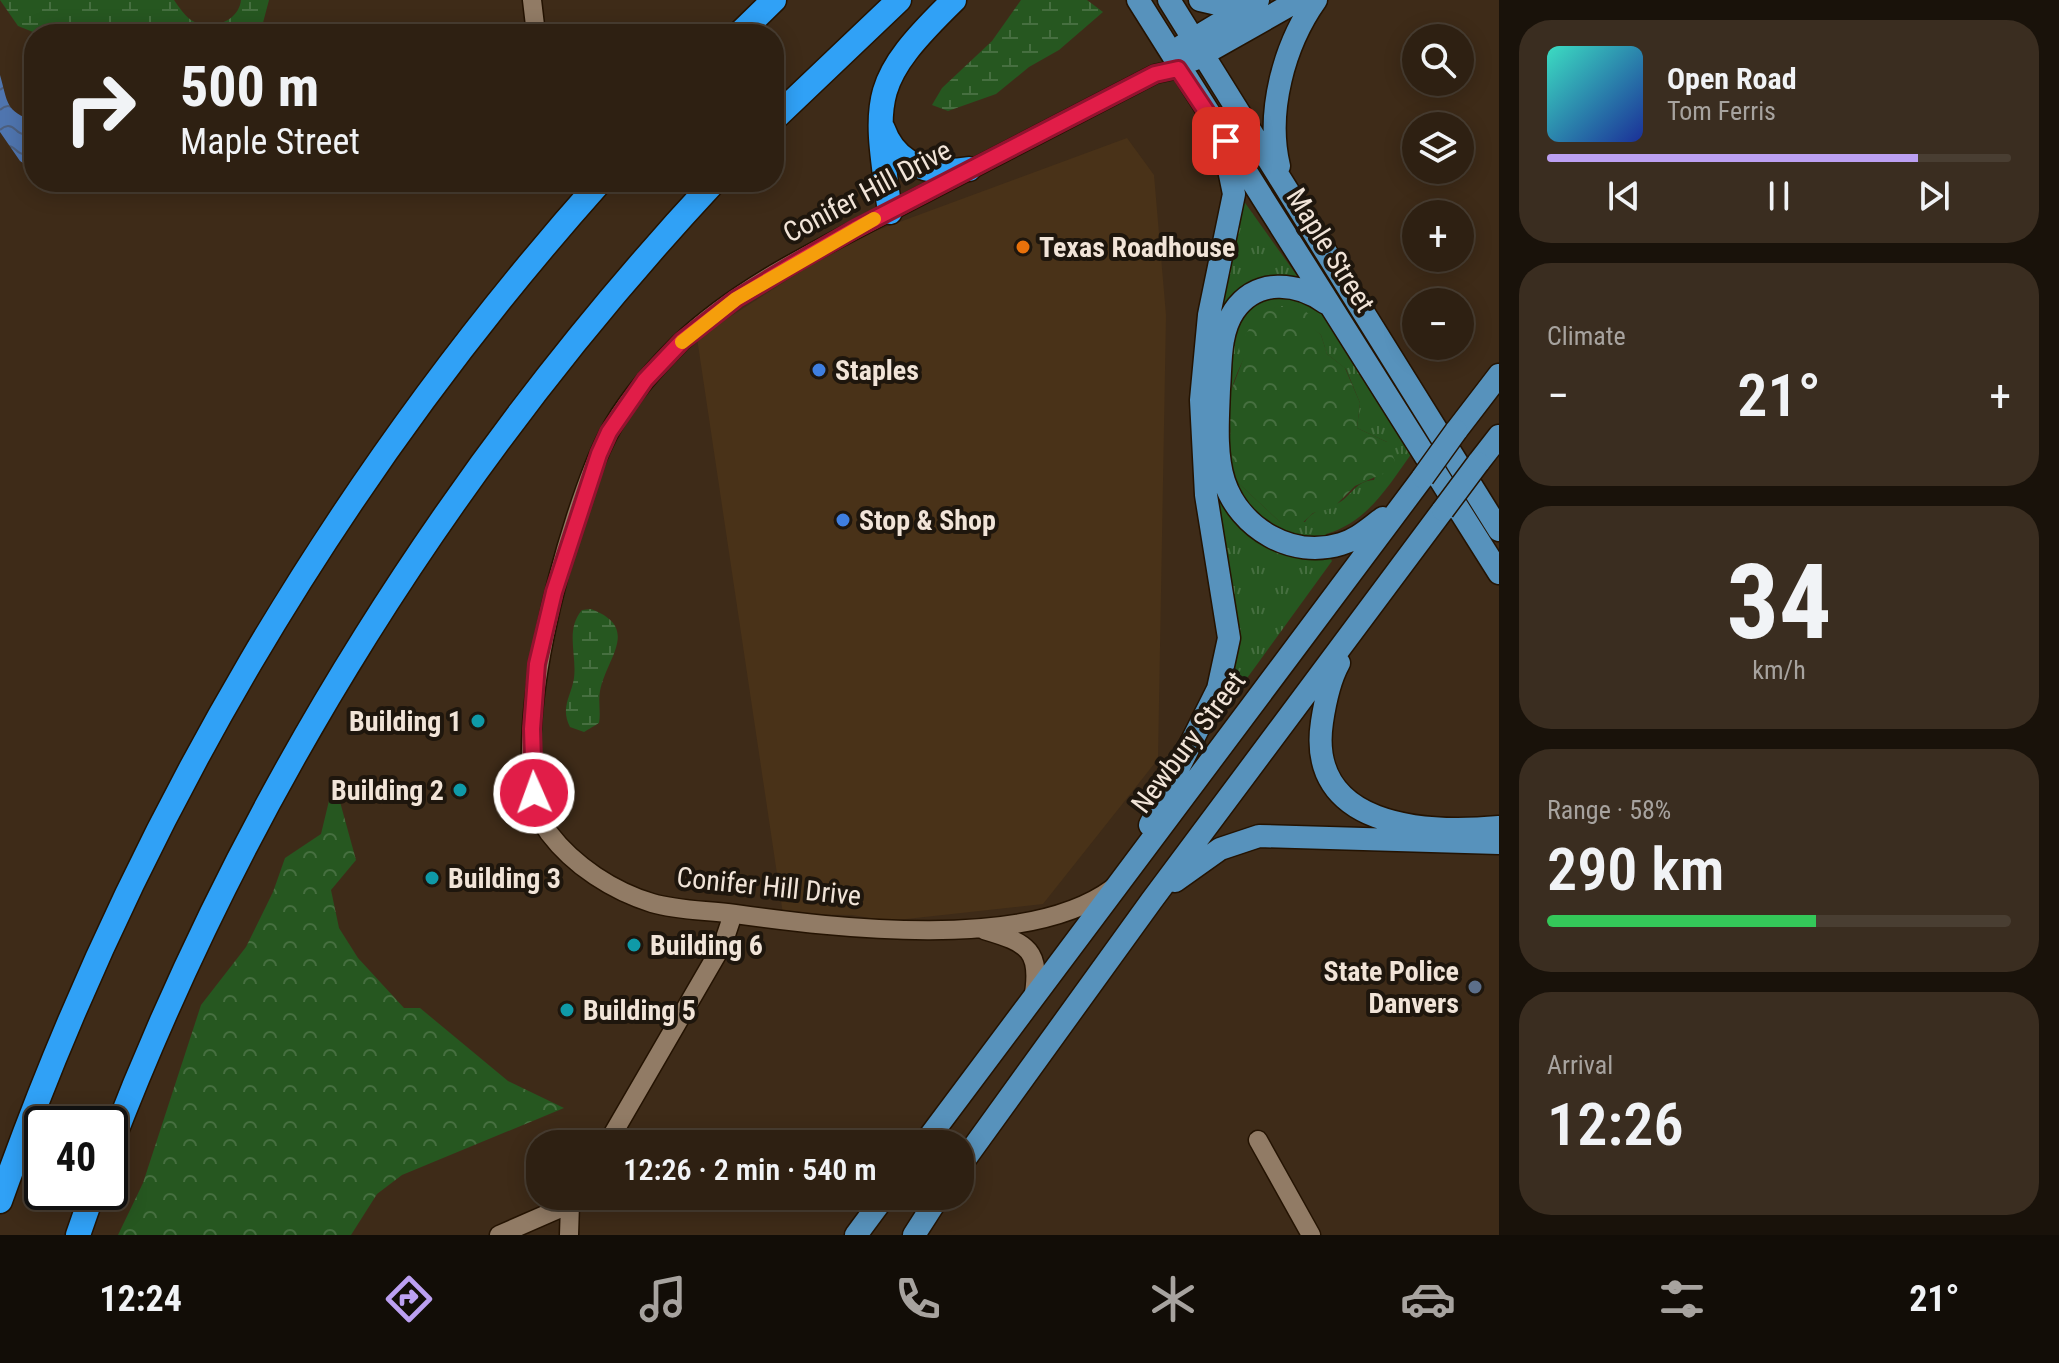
<!DOCTYPE html>
<meta charset="utf-8">
<style>
body{margin:0;font-family:"Roboto Condensed",sans-serif;background:#3a2d20;color:#f1f3f6;height:100vh;display:flex;flex-direction:column;font-size:30px;white-space:nowrap}
*{box-sizing:border-box;margin:0}
p{font-size:26px;color:#a7a39f}
.icon{flex:none;width:44px;height:44px;fill:none;stroke:currentColor;stroke-width:2;stroke-linecap:round;stroke-linejoin:round}
.map{position:relative;flex:1;overflow:hidden}
.side{display:flex;flex-direction:column;gap:20px;padding:20px;background:#19120a;width:560px}
.side>*{flex:none}
.guide{position:absolute;left:24px;top:24px;width:760px;height:168px;border-radius:32px;box-shadow:0 4px 20px #0003,0 0 0 2px #493e32;background:#2e2012;color:#f1f3f6;overflow:hidden}
.controls{position:absolute;left:1402px;top:24px;display:grid;gap:16px}
.controls a{display:grid;place-items:center;width:72px;height:72px;border-radius:50%;background:#2e2012;box-shadow:0 4px 20px #0003,0 0 0 2px #493e32;font-size:40px}
.speed{position:absolute;left:24px;top:1106px;display:flex;gap:16px;font-size:40px;font-weight:700;text-align:center}
.speed>*{display:grid;place-content:center;width:104px;height:104px;border-radius:50%;background:#2e2012;box-shadow:0 4px 20px #0003,0 0 0 2px #493e32;line-height:1}
.speed .limit{border:4px solid #111;border-radius:12px;background:#fff;color:#111}
.pin{position:absolute;display:grid;place-items:center;width:68px;height:68px;color:#fff;margin:-34px;border-radius:16px;box-shadow:0 4px 12px #0006}
.me{position:absolute;width:88px;margin:-44px;rotate:358deg;stroke-linejoin:round;filter:drop-shadow(0 0 6px #0008)}
.turn{display:flex;align-items:center;gap:28px;height:168px;padding:0 24px;font-size:36px}
.turn .icon{width:104px;height:104px;stroke-width:2.5}
.turn b{display:block;font-size:56px;line-height:68px}
.big{font-size:60px;font-weight:600;line-height:1.1}
.side .tile{flex:1;display:flex;flex-direction:column;justify-content:center;gap:12px;min-width:0;padding:0 28px;border-radius:32px;background:#3a2d20}
.side .dial{align-items:center;gap:0}
.dial b{font-size:104px;line-height:1}
.song{display:flex;align-items:center;gap:24px}
.cover{width:96px;height:96px;border-radius:12px;background:linear-gradient(135deg,hsl(170 70% 55%),hsl(230 70% 35%))}
.played{height:8px;border-radius:4px;background:linear-gradient(90deg,#bca0f2 80%,#493e32 80%)}
.keys{display:flex;justify-content:space-around;direction:ltr}
.heat{display:flex;justify-content:space-between;align-items:center;font-size:44px;direction:ltr}
.charge{height:12px;border-radius:6px;background:linear-gradient(90deg,#34c759 58%,#493e32 0)}
.trip{position:absolute;left:526px;top:1130px;width:448px;height:80px;border-radius:32px;background:#2e2012;box-shadow:0 4px 20px #0003,0 0 0 2px #493e32;font-weight:600;line-height:80px;text-align:center}
.menu{display:flex;height:128px;justify-content:space-around;align-items:center;background:#120d07;color:#a7a39f}
.menu .icon{width:56px;height:56px}
.menu .selected{color:#bca0f2}
.menu b{font-size:36px;color:#f1f3f6}
main{display:flex;flex:1;min-height:0}
.map>svg:first-child{display:block}
</style>
<main>
<div class="map">
<svg width="1499" height="1235" viewBox="0 0 1499 1235">
<defs>
<pattern id="grass-tufts" width="24" height="20" patternUnits="userSpaceOnUse" patternTransform="scale(2)"><rect width="24" height="20" fill="#265720"/><path d="M3 7l-1-3M5 7V3M7 7l1-3M15 17l-1-3M17 17v-4M19 17l1-3" fill="none" stroke="#466f40"/></pattern>
<pattern id="forest-crowns" width="20" height="18" patternUnits="userSpaceOnUse" patternTransform="scale(2)"><rect width="20" height="18" fill="#265720"/><path d="M2 6a3 3 0 1 1 6 0M12 15a3 3 0 1 1 6 0" fill="none" stroke="#466f40"/></pattern>
<pattern id="wetland-marsh" width="20" height="14" patternUnits="userSpaceOnUse" patternTransform="scale(2)"><rect width="20" height="14" fill="#265720"/><path d="M1 5h8M5 5V1M11 12h8M15 12V8" fill="none" stroke="#466f40"/></pattern>
<pattern id="water-waves" width="16" height="10" patternUnits="userSpaceOnUse" patternTransform="scale(2)"><rect width="16" height="10" fill="#4f75af"/><path d="M0 5q4-4 8 0t8 0" fill="none" stroke="#4c5f7e"/></pattern>
</defs>
<rect width="100%" height="100%" fill="#3e2b18"/>
<path fill="#493218" d="M1127,138L1154,175L1166,315L1158,759L1043,904L888,921L852,915L783,914L697,338L848,241Z"/>
<path fill="url(#grass-tufts)" fill-rule="evenodd" d="M1243,200L1300,280L1222,316L1216,315Z
M1287,294L1321,310L1412,453C1388,486 1368,522 1326,534L1327,538C1228,540 1218,451 1229,372C1231,358 1230,336 1236,323C1247,302 1265,298 1287,294ZM1275,307H1300L1312,328L1321,335L1327,354L1346,369L1360,403L1357,428L1387,442L1374,480C1358,481 1355,490 1343,500C1331,509 1313,508 1305,522H1280L1234,479C1237,462 1231,439 1229,423C1223,382 1255,340 1275,307Z
M1214,473L1226,505L1328,555L1332,561L1221,714L1218,712L1222,703Z"/>
<path fill="url(#forest-crowns)" d="M1275,307H1300L1310,315L1312,327L1321,335L1327,354L1345,368L1360,403L1357,428L1387,442L1395,461L1391,470L1355,486L1333,508L1313,513L1296,529L1288,522H1280L1234,479L1228,399L1244,357L1239,349C1248,331 1254,313 1275,307Z
M334,780L356,860L331,890L339,928L358,958L404,1008H420L508,1081L564,1108L402,1175L377,1194L351,1235H118L143,1183L201,1005L246,947L273,892L285,858L321,834Z"/>
<path fill="url(#wetland-marsh)" d="M0,0H174C179,7 184,15 191,20C209,32 239,22 241,0H269L260,34H38L18,26Z
M1021,0H1087L1103,12L1059,50L1029,67L996,94L948,111L932,105L942,88L992,41Z
M591,609C641,628 607,657 600,691C598,701 601,712 599,723L584,732L570,727C560,707 571,697 574,678C577,654 565,630 582,610Z"/>
<path fill="url(#water-waves)" d="M0,75C8,103 5,111 34,121V170L20,161L0,132Z"/>
<g fill="none" stroke-linecap="round" stroke-linejoin="round">
<g stroke="#241302" stroke-width="21">
<path id="minor" d="M532,0L536,34
M1113,888C1027,952 837,928 735,914C707,910 679,911 652,903C613,891 574,866 549,833C497,764 570,508 608,435C625,401 653,370 680,343C740,286 821,248 893,210C980,165 1067,119 1155,74L1178,69
M984,930C1028,943 1042,950 1033,999
M1258,1140L1311,1235
M607,1144L723,944L733,914
M499,1235L570,1204
M569,1235L570,1204L576,1196"/>
</g>
<g stroke="#241302" stroke-width="25">
<path id="major" d="M1138,0L1499,573
M1169,0L1499,530
M1200,0L1213,3L1235,0
M1182,46L1258,0
M1193,60L1299,0
M1279,166C1266,112 1284,45 1316,0
M1326,303C1297,282 1257,278 1234,311C1219,333 1221,364 1219,389C1218,418 1215,453 1224,481C1240,529 1292,559 1341,544C1358,539 1369,528 1383,518
M1456,431L1499,375
M1478,463L1499,436
M1339,663C1329,681 1325,702 1322,722C1306,827 1424,834 1499,827
M1150,825L1218,689L1229,638L1206,495L1201,400L1209,315L1234,194L1227,160L1210,117
M1175,881L1220,849L1259,836L1499,843
M924,1144L1423,477
M960,1166L1152,900L1443,510
M856,1235L885,1196
M914,1235L939,1196"/>
</g>
<g stroke="#241302" stroke-width="27">
<path id="highway" d="M739,34L774,0
M774,119L899,0
M883,129C897,168 933,175 969,169
M890,212C874,97 869,83 954,0
M110,1147C247,791 454,461 714,182
M0,1201C132,827 336,478 600,182
M78,1235L93,1192"/>
</g>
<use href="#minor" stroke="#917b65" stroke-width="18"/>
<use href="#major" stroke="#5792bc" stroke-width="22"/>
<use href="#highway" stroke="#30a1f6" stroke-width="24"/>
<g stroke="#241302" stroke-width="25" stroke-linecap="butt">
<path id="major-bridge" d="M1423,477L1456,431
M1443,510L1478,463"/>
</g>
<use href="#major-bridge" stroke="#5792bc" stroke-width="22"/>
</g>
<g fill="none" stroke-linecap="round" stroke-linejoin="round">
<g stroke="#92132f" stroke-width="20">
<path id="route" d="M534,793L532,729L537,664L554,592L599,454L609,432L645,380L682,341L736,299L789,267L855,229L1155,74L1178,69L1226,141"/>
</g>
<use href="#route" stroke="#e11d48" stroke-width="14"/>
<path stroke="#f59e0b" stroke-width="14" d="M682,342L736,299L874,219"/>
</g>
<circle fill="#e8710a" stroke="#1e160d" stroke-width="3" cx="1023" cy="247" r="8"/>
<g fill="#3f7fe0" stroke="#1e160d" stroke-width="3">
<circle cx="819" cy="370" r="8"/>
<circle cx="843" cy="520" r="8"/>
</g>
<g fill="#0f9aa8" stroke="#1e160d" stroke-width="3">
<circle cx="478" cy="721" r="8"/>
<circle cx="460" cy="790" r="8"/>
<circle cx="432" cy="878" r="8"/>
<circle cx="634" cy="945" r="8"/>
<circle cx="567" cy="1010" r="8"/>
</g>
<circle fill="#5c6f8a" stroke="#1e160d" stroke-width="3" cx="1475" cy="987" r="8"/>
<g text-anchor="middle" stroke-width="8" stroke-linejoin="round" paint-order="stroke">
<g font-size="28" fill="#f1e4d8" stroke="#1e160d">
<text transform="translate(867 191) rotate(-28)" y="10">Conifer Hill Drive</text>
<text transform="translate(1331 250) rotate(58)" y="10">Maple Street</text>
<text transform="translate(1188 742) rotate(-53)" y="10">Newbury Street</text>
<text transform="translate(769 886) rotate(6)" y="10">Conifer Hill Drive</text>
</g>
<g font-size="28" font-weight="bold" fill="#f1e4d8" stroke="#1e160d" text-anchor="start">
<text x="1039" y="257">Texas Roadhouse</text>
<text x="835" y="380">Staples</text>
<text x="859" y="530">Stop &amp; Shop</text>
<text x="462" y="731" text-anchor="end">Building 1</text>
<text x="444" y="800" text-anchor="end">Building 2</text>
<text x="448" y="888">Building 3</text>
<text x="650" y="955">Building 6</text>
<text x="1459" y="981" text-anchor="end">State Police<tspan x="1459" dy="32">Danvers</tspan></text>
<text x="583" y="1020">Building 5</text>
</g>
</g>
</svg>
<div class="controls">
<a><svg class="icon" aria-label="search" viewBox="0 0 24 24"><circle cx="10" cy="10" r="6"/><path d="M15 15l6 6"/></svg></a>
<a><svg class="icon" aria-label="layers" viewBox="0 0 24 24"><path d="M12 4l9 5-9 5-9-5zM3 14l9 5 9-5"/></svg></a>
<a>+</a>
<a>−</a>
</div>
<div class="speed"><div class="limit">40</div></div>
<div class="pin" style="left:1226px;top:141px;background:#d93025"><svg class="icon" aria-label="arrive" viewBox="0 0 24 24"><path d="M6 21V4h12l-3 4 3 4H6"/></svg></div>
<svg class="me" style="left:534px;top:793px" viewBox="-20 -20 40 40"><circle r="17" fill="#e11d48" stroke="#fff" stroke-width="3"/><path d="M0-11L8 9 0 5-8 9z" fill="#fff"/></svg>
<div class="trip">12:26 · 2 min · 540 m</div>
<div class="guide">
<div class="turn"><svg class="icon" aria-label="right" viewBox="0 0 24 24"><path d="M7 20v-9h11M14 6l5 5-5 5"/></svg><div><b>500 m</b>Maple Street</div></div>
</div>
</div>
<section class="side">
<div class="tile">
<div class="song"><i class="cover"></i><div><b>Open Road</b><p>Tom Ferris</p></div></div>
<div class="played"></div>
<div class="keys"><svg class="icon" aria-label="previous" viewBox="0 0 24 24"><path d="M18 5L8 12l10 7zM5 5v14"/></svg><svg class="icon" aria-label="pause" viewBox="0 0 24 24"><path d="M8 5v14M16 5v14"/></svg><svg class="icon" aria-label="next" viewBox="0 0 24 24"><path d="M6 5l10 7-10 7zM19 5v14"/></svg></div>
</div>
<div class="tile"><p>Climate</p>
<div class="heat"><a>−</a><b class="big">21°</b><a>+</a></div>
</div>
<div class="tile dial"><b>34</b><p>km/h</p></div>
<div class="tile"><p>Range · 58%</p><b class="big">290 km</b><div class="charge"></div></div>
<div class="tile"><p>Arrival</p><b class="big">12:26</b></div>
</section>
</main>
<nav class="menu">
<b>12:24</b>
<svg class="icon selected" aria-label="directions" viewBox="0 0 24 24"><path d="M12 3l9 9-9 9-9-9zM9 14v-3h6M13 9l2 2-2 2"/></svg>
<svg class="icon" aria-label="music" viewBox="0 0 24 24"><path d="M9 18V5l10-2v13"/><circle cx="6" cy="18" r="3"/><circle cx="16" cy="16" r="3"/></svg>
<svg class="icon" aria-label="phone" viewBox="0 0 24 24"><path d="M5 4h4l2 5-3 2q2 4 5 5l2-3 5 2v4C11 20 4 13 5 4z"/></svg>
<svg class="icon" aria-label="climate" viewBox="0 0 24 24"><path d="M12 3v18M4 7l16 10M4 17L20 7"/></svg>
<svg class="icon" aria-label="car" viewBox="0 0 24 24"><path d="M5 17H2v-5l4-1 3-4h7l3 4 3 1v5h-3M9 17h6M6 11h13"/><circle cx="7" cy="17" r="2"/><circle cx="17" cy="17" r="2"/></svg>
<svg class="icon" aria-label="filters" viewBox="0 0 24 24"><path d="M4 7h16M4 17h16"/><circle cx="9" cy="7" r="2"/><circle cx="15" cy="17" r="2"/></svg>
<b>21°</b>
</nav>
